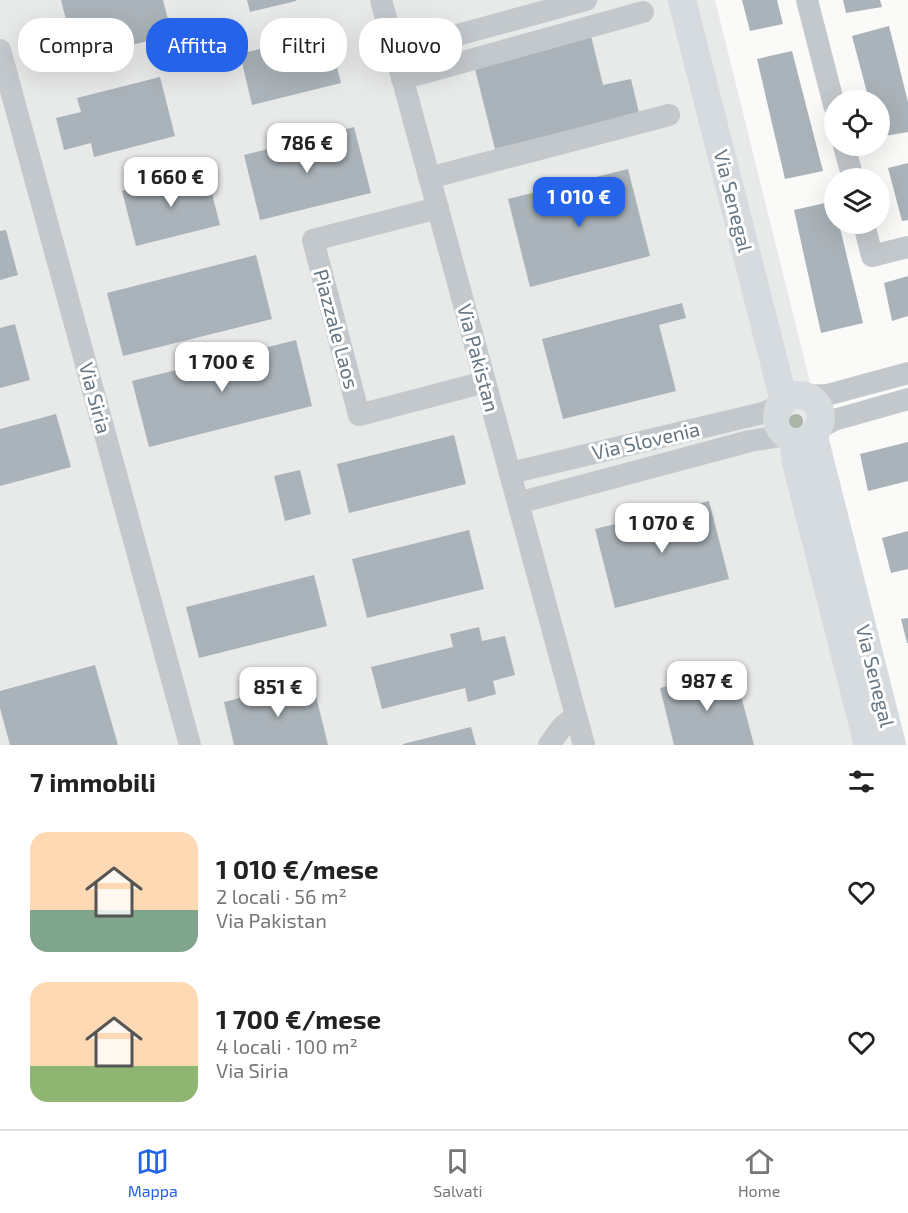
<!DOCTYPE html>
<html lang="it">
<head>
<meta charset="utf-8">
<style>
  :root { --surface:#fff; --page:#f2f2f2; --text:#222; --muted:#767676; --line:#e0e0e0; --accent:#2563eb }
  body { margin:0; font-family:"Exo 2",sans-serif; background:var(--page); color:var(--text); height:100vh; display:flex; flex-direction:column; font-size:22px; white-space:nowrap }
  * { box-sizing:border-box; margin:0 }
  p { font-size:20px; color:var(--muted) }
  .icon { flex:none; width:33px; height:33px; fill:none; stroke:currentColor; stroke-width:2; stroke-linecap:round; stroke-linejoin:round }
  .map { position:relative; height:745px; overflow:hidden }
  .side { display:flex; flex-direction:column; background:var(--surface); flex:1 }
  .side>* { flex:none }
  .top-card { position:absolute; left:18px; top:18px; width:600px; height:54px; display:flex; gap:12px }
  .controls { position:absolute; left:824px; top:90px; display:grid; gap:12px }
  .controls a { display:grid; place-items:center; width:66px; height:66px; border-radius:50%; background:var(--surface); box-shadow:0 6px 24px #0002; font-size:30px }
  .price { position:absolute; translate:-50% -51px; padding:0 14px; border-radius:12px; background:#fff; color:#222; font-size:20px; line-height:39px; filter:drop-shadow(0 2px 3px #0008) }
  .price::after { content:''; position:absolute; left:50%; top:36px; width:18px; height:14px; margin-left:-9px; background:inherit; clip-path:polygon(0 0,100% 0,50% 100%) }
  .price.on { background:var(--accent); color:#fff }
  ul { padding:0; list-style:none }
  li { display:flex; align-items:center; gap:18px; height:150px; padding:0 30px }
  li span { display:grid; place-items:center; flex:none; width:168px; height:120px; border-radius:18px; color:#555 }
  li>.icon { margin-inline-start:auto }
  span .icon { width:72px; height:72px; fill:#fffc; stroke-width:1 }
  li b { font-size:26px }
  h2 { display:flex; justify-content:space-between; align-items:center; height:72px; padding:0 30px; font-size:26px }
  .pill { padding:0 21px; border-radius:24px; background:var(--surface); box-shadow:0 6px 24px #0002; font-size:21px; line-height:54px }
  .pill.on { background:var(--accent); color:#fff }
  .dock { display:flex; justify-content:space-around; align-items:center; height:84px; border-top:2px solid var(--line); background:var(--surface); font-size:16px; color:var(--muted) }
  .dock a { display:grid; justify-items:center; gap:3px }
  .dock .on { color:var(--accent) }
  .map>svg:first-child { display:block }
</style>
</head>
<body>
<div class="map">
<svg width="908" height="745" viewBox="0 0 908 745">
  <rect width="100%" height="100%" fill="#fafaf8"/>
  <path fill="#e8e9e9" d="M0,0h715l185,745h-900z"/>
  <path fill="#aab3b9" d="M61,0h102l9,35 -96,24z
    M247,0h49v1l-46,11z
    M742,0h35l6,24 -33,7z
    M843,0h37l2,7 -36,6z
    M889,26l19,76v30l-29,5v-37h-10l-17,-64z
    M328,32l13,51 -89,22 -12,-51z
    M591,36l12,49 28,-6 8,34 -144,36 -21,-84z
    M792,51l31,120 -38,8 -28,-120z
    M160,77l15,59 -81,21 -3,-14 -27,7 -8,-32 25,-6 -4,-14z
    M354,127l17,66 -111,27 -16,-65z
    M908,163v57l-6,1 -14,-53z
    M628,169l22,87 -120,31 -22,-88z
    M206,170l14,55 -84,21 -14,-55z
    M834,201v23h5l24,99 -42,10 -27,-123z
    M6,230l12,45 -18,5v-49z
    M256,255l16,64 -149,37 -16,-63z
    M908,276v40l-16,5 -8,-38z
    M682,303l4,15 -27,7 17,66 -113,28 -21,-80z
    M15,324l15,56 -30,8v-60z
    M296,340l16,66 -163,41 -17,-66z
    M56,414l15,53 -71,19v-57z
    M454,435l12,49 -117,29 -12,-49z
    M908,442v39l-40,10 -8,-37z
    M300,470l11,44 -26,7 -11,-45z
    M709,501l20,78 -114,29 -20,-79z
    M469,530l15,59 -117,29 -15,-59z
    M908,531v38l-17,4 -9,-35z
    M314,575l13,51 -128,32 -13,-51z
    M908,618v25h-1l-6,-24z
    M479,627l3,14 23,-5 10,39 -22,6 3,13 -28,8 -3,-14 -83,21 -11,-42 82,-20 -3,-13z
    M95,665l23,80h-108l-10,-37v-17z
    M734,669l20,76h-80l-14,-57z
    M312,680l16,65h-94l-10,-43z
    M471,727l5,18h-73v-1z"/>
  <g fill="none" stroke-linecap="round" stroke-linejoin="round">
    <path stroke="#c3c8cc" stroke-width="22" d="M381,0l203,745
      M807,0l27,105
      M0,50l190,695
      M395,52l191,-52
      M402,79l241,-67
      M844,146l9,32
      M429,178l240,-63
      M438,208l-125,32 46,175 126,-33
      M864,224l8,32 36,-9
      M806,396l21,-1 81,-22
      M817,429l17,-9 74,-21
      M510,473l253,-60 18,-8
      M518,503l232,-62 37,-6
      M549,745l13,-18 14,-12"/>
    <path stroke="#d6dbdf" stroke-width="28" d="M682,0l102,401
      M777 417a22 22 0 1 1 44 0a22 22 0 1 1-44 0Z
      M813,433l79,312
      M793,438l3,25 72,282"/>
  </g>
  <circle fill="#aab4a7" cx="796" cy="421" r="7"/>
  <g text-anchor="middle" stroke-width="6" stroke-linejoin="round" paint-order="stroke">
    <g font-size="20" fill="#657683" stroke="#fff">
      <text transform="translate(733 201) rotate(76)" y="7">Via Senegal</text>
      <text transform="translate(336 329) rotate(75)" y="7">Piazzale Laos</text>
      <text transform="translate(478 358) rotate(75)" y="7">Via Pakistan</text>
      <text transform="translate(95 398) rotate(75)" y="7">Via Siria</text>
      <text transform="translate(646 441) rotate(-13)" y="7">Via Slovenia</text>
      <text transform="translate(875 676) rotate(76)" y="7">Via Senegal</text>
    </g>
  </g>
</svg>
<div class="controls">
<a><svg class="icon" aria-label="locate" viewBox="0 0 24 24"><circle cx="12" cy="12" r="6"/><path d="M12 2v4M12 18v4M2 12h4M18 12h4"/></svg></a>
<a><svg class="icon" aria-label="layers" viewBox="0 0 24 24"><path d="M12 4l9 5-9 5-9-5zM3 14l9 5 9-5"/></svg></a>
</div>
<b class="price" style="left:307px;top:174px">786 €</b>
<b class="price" style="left:171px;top:208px">1 660 €</b>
<b class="price on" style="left:579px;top:228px">1 010 €</b>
<b class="price" style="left:222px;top:393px">1 700 €</b>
<b class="price" style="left:662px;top:554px">1 070 €</b>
<b class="price" style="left:707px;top:712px">987 €</b>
<b class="price" style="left:278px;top:718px">851 €</b>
<div class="top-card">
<a class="pill">Compra</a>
<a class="pill on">Affitta</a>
<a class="pill">Filtri</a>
<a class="pill">Nuovo</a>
</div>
</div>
<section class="side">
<h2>7 immobili<svg class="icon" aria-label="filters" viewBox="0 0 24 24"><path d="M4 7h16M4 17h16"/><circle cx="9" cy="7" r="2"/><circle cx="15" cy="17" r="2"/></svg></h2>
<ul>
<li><span style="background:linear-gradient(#ffd9b3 65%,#7fa58c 0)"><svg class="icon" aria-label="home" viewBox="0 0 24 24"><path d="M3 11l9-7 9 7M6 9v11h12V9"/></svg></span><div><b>1 010 €/mese</b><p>2 locali · 56 m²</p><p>Via Pakistan</p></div><svg class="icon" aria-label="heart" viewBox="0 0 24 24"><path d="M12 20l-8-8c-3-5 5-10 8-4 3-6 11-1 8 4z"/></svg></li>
<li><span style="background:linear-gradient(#ffd9b3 70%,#8fb573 0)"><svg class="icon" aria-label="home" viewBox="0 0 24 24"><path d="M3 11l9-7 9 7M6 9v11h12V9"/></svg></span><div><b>1 700 €/mese</b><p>4 locali · 100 m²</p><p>Via Siria</p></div><svg class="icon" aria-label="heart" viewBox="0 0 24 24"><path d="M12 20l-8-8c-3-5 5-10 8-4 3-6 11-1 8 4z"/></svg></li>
</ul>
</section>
<nav class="dock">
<a class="on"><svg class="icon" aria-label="map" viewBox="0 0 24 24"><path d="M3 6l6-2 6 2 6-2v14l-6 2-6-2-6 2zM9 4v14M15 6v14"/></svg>Mappa</a>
<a><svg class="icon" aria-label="saved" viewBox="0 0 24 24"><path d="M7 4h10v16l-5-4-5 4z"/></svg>Salvati</a>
<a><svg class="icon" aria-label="home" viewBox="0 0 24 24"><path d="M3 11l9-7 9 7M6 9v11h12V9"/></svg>Home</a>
</nav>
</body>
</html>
